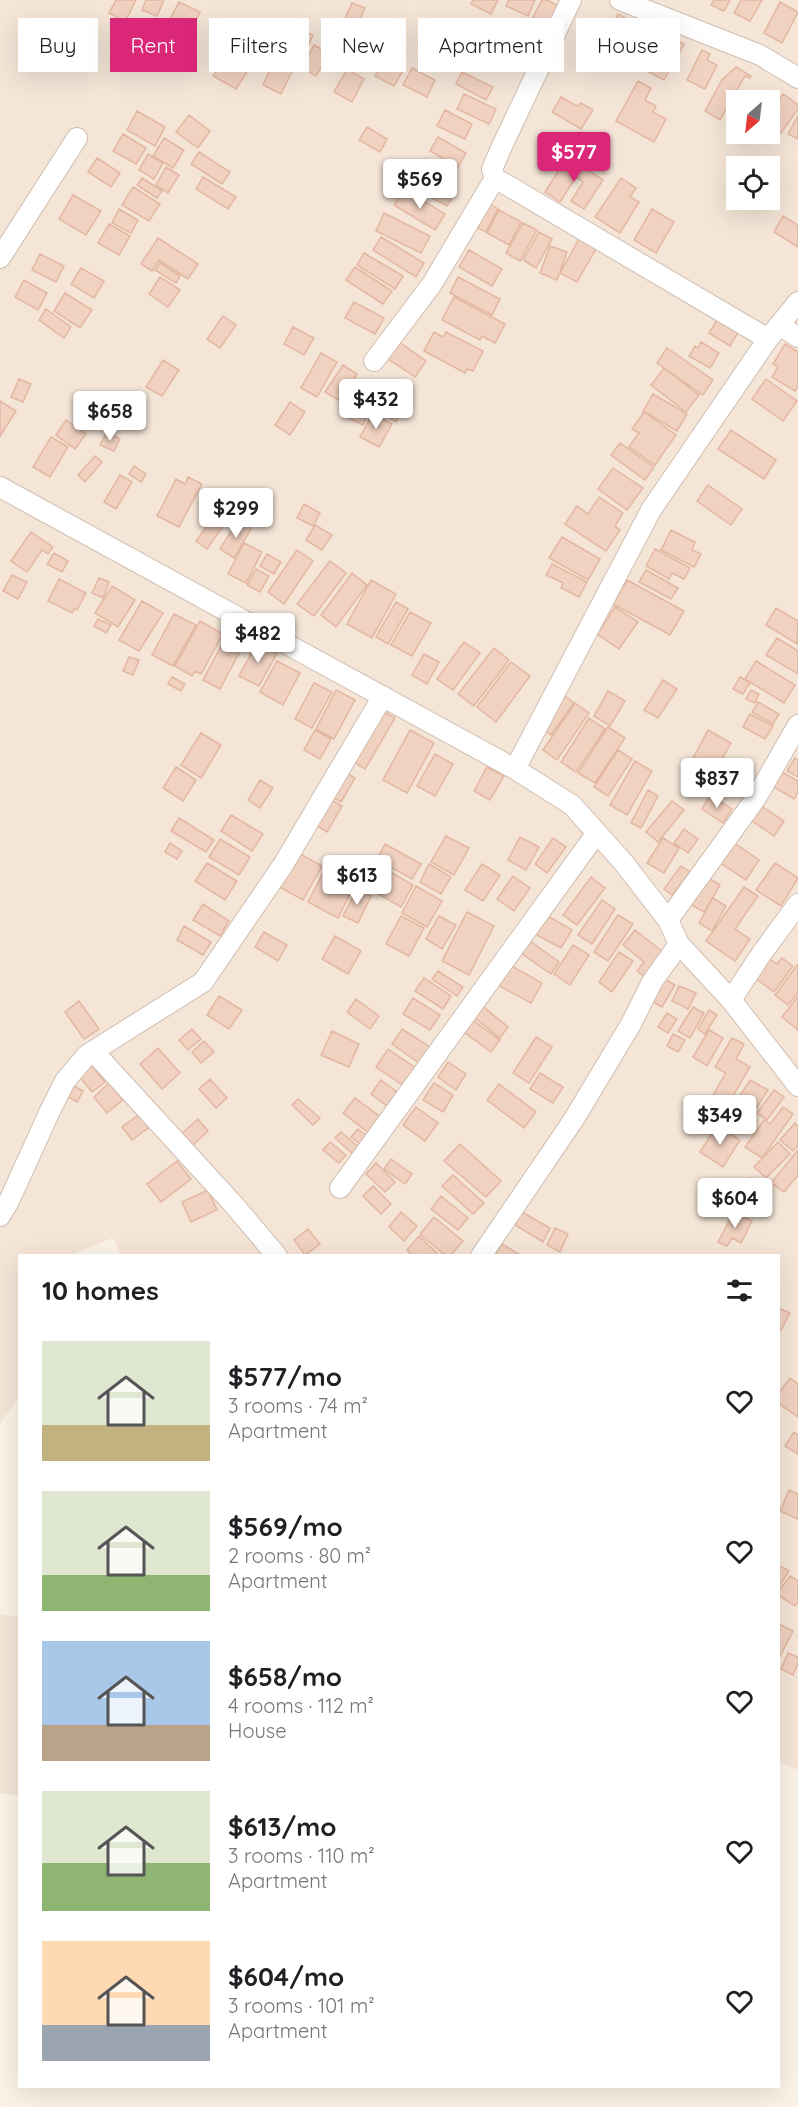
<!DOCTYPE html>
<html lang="en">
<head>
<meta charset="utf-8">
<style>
  :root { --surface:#fff; --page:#f2f2f2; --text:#202124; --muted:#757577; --accent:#db2777 }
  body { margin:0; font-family:Quicksand,sans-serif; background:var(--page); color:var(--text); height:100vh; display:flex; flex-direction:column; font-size:22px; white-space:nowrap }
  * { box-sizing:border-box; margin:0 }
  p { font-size:20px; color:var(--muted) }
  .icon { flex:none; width:33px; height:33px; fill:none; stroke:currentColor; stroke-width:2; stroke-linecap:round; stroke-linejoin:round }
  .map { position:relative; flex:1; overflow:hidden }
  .sheet { position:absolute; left:18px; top:1254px; width:762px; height:834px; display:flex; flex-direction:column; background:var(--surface); border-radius:0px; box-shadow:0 6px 24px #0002 }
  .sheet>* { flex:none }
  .top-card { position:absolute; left:18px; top:18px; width:762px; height:54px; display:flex; gap:12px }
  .needle { width:39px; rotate:208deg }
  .controls { position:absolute; left:726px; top:90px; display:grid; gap:12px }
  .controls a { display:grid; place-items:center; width:54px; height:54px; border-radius:0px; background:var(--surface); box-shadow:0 6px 24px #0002; font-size:30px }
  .price { position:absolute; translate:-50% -51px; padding:0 14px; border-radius:6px; background:#fff; color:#222; font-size:20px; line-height:39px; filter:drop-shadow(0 2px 3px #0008) }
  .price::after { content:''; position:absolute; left:50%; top:36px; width:18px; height:14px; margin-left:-9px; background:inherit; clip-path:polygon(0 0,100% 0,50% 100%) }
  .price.active { background:var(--accent); color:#fff }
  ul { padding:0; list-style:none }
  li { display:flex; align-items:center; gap:18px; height:150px; padding:0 24px }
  li span { display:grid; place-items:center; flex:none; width:168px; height:120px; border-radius:0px; color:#555 }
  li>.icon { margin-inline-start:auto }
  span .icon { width:72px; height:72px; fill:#fffc; stroke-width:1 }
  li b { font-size:26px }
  h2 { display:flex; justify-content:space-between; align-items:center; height:72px; padding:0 24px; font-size:26px }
  .tag { padding:0 21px; border-radius:0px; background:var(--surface); box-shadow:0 6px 24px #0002; font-size:21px; line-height:54px }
  .tag.active { background:var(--accent); color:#fff }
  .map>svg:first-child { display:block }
</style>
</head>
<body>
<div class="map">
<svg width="798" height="2107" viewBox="0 0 798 2107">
  <rect width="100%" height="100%" fill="#fcf3e8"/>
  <path fill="#f4e5d7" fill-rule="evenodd" d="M0,0h798v1770l-20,-9v-505h-657l-8,-18 -43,17 -50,1 -1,141 -19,27zM736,100h34v34h-34zM736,166h34v34h-34z
    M0,1614l19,3v179l-19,-3z"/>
  <path fill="#f1d1c0" stroke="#e3b7a1" stroke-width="1.5" d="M116,0h20l-11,22 -16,-9z
    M146,0h18l-7,16 -15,-6z
    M473,0h25l-7,14 -20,-10z
    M509,0h26l-7,16 -22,-10z
    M542,0h5l13,7 -10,19 -17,-9z
    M714,0h16l-6,11 -13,-6z
    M741,0h21l-12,21 -16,-8z
    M179,2l21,10 -13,27 -22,-10z
    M780,2l18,10 -16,31 -18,-10z
    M352,3l13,5 -8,17 -12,-6z
    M618,14l20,11 -16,30 -20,-10z
    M282,20l31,15 -5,11 -32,-15z
    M525,30l19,10 -12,26 -20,-10z
    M348,31l13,8 -15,25 -13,-8z
    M663,33l21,11 -20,36 -21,-11z
    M285,39l18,9 -22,46 -18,-9 6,-13 -10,-5 13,-27 10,5z
    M476,42l18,9 -5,10 -18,-9z
    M314,45l15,8 -13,23 -14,-8z
    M702,50l8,4 -3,6 10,5 -12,24 -18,-9z
    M227,53l23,14 -14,22 -23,-13z
    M383,62l19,10 -8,14 -19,-10z
    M736,67l15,9 -1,2 -5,-2 -25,44 -15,-9 17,-31z
    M412,68l23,12 -8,17 -24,-12z
    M347,69l17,10 -12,23 -18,-10z
    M462,72l31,15 -7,13 -30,-16z
    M638,81l13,7 -6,12 11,6 -3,6 13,7 -12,23 -38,-21z
    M464,94l32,15 -7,15 -32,-15z
    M783,94l15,11v4l-17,24 -11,-8v-13z
    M561,97l16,9 4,-3 12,7 -12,19 -29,-17z
    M445,110l27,14 -7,15 -28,-13z
    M137,111l28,16 -10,19 -28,-16z
    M189,115l21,16 -12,17 -22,-16z
    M798,116v23l-10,-5z
    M367,127l20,12 -7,13 -21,-12z
    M123,134l23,14 -10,16 -23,-13z
    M438,137l28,16 -8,14 -28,-16z
    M164,138l20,12 -11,18 -20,-12z
    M199,152l31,20 -8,12 -31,-20z
    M148,154l15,9 -9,16 -15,-9z
    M567,157l36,23 -19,29 -13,-8 12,-19 -7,-5 -16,25 -15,-10z
    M97,158l23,15 -9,14 -23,-15z
    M405,166l50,26 -8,14 -49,-26z
    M166,167l13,8 -11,18 -12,-8z
    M203,177l33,20 -8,12 -32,-20z
    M142,178l20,13 -5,7 -20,-13z
    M621,178l15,10 -6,9 9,5 -19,31 -25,-16z
    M133,187l27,17 -11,17 -27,-16z
    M404,189l41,25 -10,16 -41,-25z
    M73,195l28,16 -15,24 -27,-16z
    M489,203l9,6 -12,23 -10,-5z
    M119,209l19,11 -7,13 -19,-10z
    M652,209l22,13 -18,31 -22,-13z
    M499,210l22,12 -12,23 -22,-12z
    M384,213l46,23 -9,17 -45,-22z
    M783,216l15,9v22l-24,-15z
    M523,223l14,7 -17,31 -14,-8z
    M109,224l21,12 -11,19 -21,-12z
    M539,232l13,7 -16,29 -13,-8z
    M381,237l43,26 -8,14 -43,-27z
    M158,238l40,26 -10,15 -29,-19 -7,11 -11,-7z
    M579,239l17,10 -19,33 -17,-9z
    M550,246l17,6 -10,28 -17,-7z
    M469,250l33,19 -10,17 -33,-19z
    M364,253l39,23 -8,13 -38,-24z
    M40,254l24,12 -8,16 -24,-12z
    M160,263l20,13 -4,7 -21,-13z
    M355,267l37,24 -9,13 -37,-24z
    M81,268l23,13 -10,17 -23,-14z
    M160,277l20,13 -12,17 -19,-13z
    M458,277l42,22 -8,16 -42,-22z
    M24,280l23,13 -9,17 -23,-13z
    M65,293l27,17 -12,18 -26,-17z
    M454,297l51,27 -10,19 -13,-7 -2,4 -38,-20z
    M354,302l30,16 -9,16 -30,-16z
    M46,309l25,18 -7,11 -25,-18z
    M223,316l13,9 -16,23 -13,-9z
    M717,320l21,13 -8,13 -21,-13z
    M293,327l21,11 -10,17 -20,-11z
    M434,332l9,5 3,-5 37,19 -10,20 -6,-2 -2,4 -41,-22z
    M399,342l27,19 -11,16 -27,-18z
    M701,342l18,11 -9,15 -21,-12 6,-10 3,2z
    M785,344l13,8v34l-3,5 -23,-14 6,-10 -5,-3z
    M667,348l46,32 -10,15 -46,-32z
    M321,353l16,9 -20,35 -16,-9z
    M163,360l16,10 -17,26 -16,-9z
    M343,365l14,9 -17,27 -15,-9z
    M664,368l35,27 -13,17 -35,-27z
    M19,379l12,5 -8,18 -12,-5z
    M766,379l31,22 -14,20 -31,-22z
    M386,389l21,11 -11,22 -21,-11z
    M653,394l34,20 -10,17 -34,-20z
    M357,400l14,7 -8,18 -15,-7z
    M0,401l16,10 -16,25z
    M290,402l15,10 -15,23 -15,-10z
    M644,412l32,23 -21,30 -26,-18 10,-14 -7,-4z
    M373,413l19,11 -13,23 -19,-10z
    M66,420l20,14 -11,15 -19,-14z
    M731,430l45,30 -12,19 -46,-30z
    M107,432l13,7 -6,12 -14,-6z
    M51,437l17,10 -18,30 -17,-10z
    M620,443l34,24 -9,13 -34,-25z
    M95,456l7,6 -17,20 -7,-7z
    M134,466l12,8 -5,8 -12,-8z
    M613,468l30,20 -16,22 -29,-21z
    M120,475l12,7 -16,27 -12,-7z
    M188,477l14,7 -23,43 -22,-11 19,-37 9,5z
    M708,485l34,24 -11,16 -34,-24z
    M599,497l24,16 -8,13 5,4 -14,21 -41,-27 12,-18 11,8z
    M304,504l16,9 -7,13 -16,-8z
    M212,519l11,7 -16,23 -11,-8z
    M238,520l13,9 -17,29 -14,-9z
    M315,525l17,10 -10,15 -16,-10z
    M671,530l24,12 -3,8 9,4 -7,13 -33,-17z
    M31,532l22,15 -5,7 -6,-4 -15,22 -16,-11z
    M562,537l38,22 -12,21 -39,-22z
    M244,543l18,9 -16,31 -18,-9z
    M655,549l35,19 -6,11 -12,-6 -3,6 -23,-13z
    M297,550l16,11 -29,43 -16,-12z
    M54,553l14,8 -6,11 -15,-8z
    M267,554l14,8 -7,12 -14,-8z
    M330,561l16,12 -32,43 -17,-12z
    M552,564l35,18 -8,15 -18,-9 2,-5 -17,-8z
    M256,569l13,7 -9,16 -13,-7z
    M646,570l32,18 -7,11 -32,-17z
    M352,573l15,12 -31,42 -15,-12z
    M12,575l15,7 -9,17 -15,-8z
    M99,578l10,4 -6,16 -11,-5z
    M59,579l27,14 -9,17 -3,-1 -2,4 -24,-12z
    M371,580l25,14 -24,44 -25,-14z
    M627,580l57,31 -14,24 -57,-31z
    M112,586l23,14 -17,27 -23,-14z
    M142,601l21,12 -24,38 -20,-11z
    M396,602l12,7 -20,35 -12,-7z
    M615,607l23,15 -19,27 -22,-15z
    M776,608l22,13 -1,23 -31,-19z
    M410,612l21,11 -19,33 -21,-11z
    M174,614l22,11 -23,41 -21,-11z
    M98,619l13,6 -5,8 -12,-7z
    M200,621l23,13 -22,40 -6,-3 -3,5 -17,-10z
    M227,635l17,9 -24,45 -17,-9z
    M777,638l21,13v23l-32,-19z
    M464,642l16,11 -27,37 -16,-11z
    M257,643l20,10 -18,33 -20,-10z
    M494,648l15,12 -35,46 -16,-12z
    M424,654l15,8 -12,22 -15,-9z
    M129,657l10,3 -6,15 -10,-4z
    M277,661l23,12 -17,32 -23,-13z
    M756,661l39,24 -11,18 -39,-24z
    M511,662l19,14 -34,46 -19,-15z
    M172,677l13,7 -4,7 -13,-7z
    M740,677l10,6 -7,11 -10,-5z
    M663,680l14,9 -19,29 -14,-8z
    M314,683l18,9 -20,36 -17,-9z
    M336,690l19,10 -21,39 -18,-10z
    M751,690l8,4 -4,9 -9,-4z
    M608,691l17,10 -15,25 -16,-10z
    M561,693l13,10 -23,32 -12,-9z
    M758,702l21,12 -6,10 -21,-12z
    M575,703l14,10 -32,47 -14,-10z
    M378,708l17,10 -30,51 -18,-11z
    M750,714l23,12 -8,13 -22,-12z
    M589,718l16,11 -29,43 -15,-10z
    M608,727l17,11 -30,45 -17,-10z
    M315,730l16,9 -11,20 -16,-9z
    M410,730l24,13 -27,50 -24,-13z
    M708,730l23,13 -18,32 -22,-13z
    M201,733l20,12 -20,33 -20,-13z
    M618,750l14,9 -24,37 -14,-9z
    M435,754l18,10 -18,32 -18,-10z
    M795,758l3,2v17l-11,-6z
    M635,761l17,10 -25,44 -17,-10z
    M176,767l20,13 -13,21 -20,-13z
    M487,767l17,9 -14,24 -16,-9z
    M341,770l14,8 -14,24 -14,-8z
    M782,772l16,9v11l-4,7 -20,-12z
    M260,780l13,8 -13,20 -12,-8z
    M648,790l10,6 -17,32 -10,-5z
    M710,795l22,14 -9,14 -21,-14z
    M326,797l16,9 -15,26 -16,-10z
    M672,801l12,9 -26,32 -12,-10z
    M758,804l26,17 -10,15 -26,-18z
    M231,815l32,19 -11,17 -31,-20z
    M179,818l35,22 -8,12 -35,-21z
    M684,829l14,10 -10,14 -14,-10z
    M446,836l23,12 -15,27 -23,-13z
    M520,837l19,10 -13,23 -18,-10z
    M553,838l13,9 -19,26 -12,-9z
    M663,838l16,10 -15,25 -17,-10z
    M220,839l30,18 -11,18 -30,-18z
    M730,840l29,20 -13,20 -30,-20z
    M170,843l12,8 -5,8 -12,-7z
    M385,844l36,20 -9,15 -35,-20z
    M293,850l29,16 -19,34 -29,-16z
    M370,860l43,25 -12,22 -44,-25z
    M207,863l30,18 -12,19 -30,-19z
    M775,863l23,15 -17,28 -25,-16z
    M429,864l22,13 -10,17 -21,-12z
    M482,864l18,11 -17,26 -18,-11z
    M681,866l9,6 -18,23 -8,-6z
    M324,871l30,15 -16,32 -30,-16z
    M513,876l17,12 -16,23 -17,-12z
    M705,876l15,9 -16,27 -16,-9z
    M591,877l14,11 -28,37 -14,-10z
    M416,886l26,15 -15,26 -25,-14z
    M744,887l14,9 -23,33 15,10 -15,22 -29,-20z
    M357,889l14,7 -13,27 -15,-7z
    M713,898l13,8 -14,25 -13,-8z
    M602,900l13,9 -23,35 -14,-9z
    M203,904l26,17 -9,15 -27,-16z
    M467,912l27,14 -25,49 -27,-14z
    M546,915l26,15 -11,18 -26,-14z
    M618,915l15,9 -25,37 -14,-9z
    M401,916l23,12 -15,28 -23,-12z
    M439,916l17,9 -14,24 -16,-10z
    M184,926l27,16 -8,13 -26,-15z
    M635,930l28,22 -19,24 -7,-5 7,-9 -21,-17z
    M264,932l23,13 -9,16 -23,-14z
    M335,936l26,15 -13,23 -26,-15z
    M527,939l32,23 -8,12 -33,-23z
    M573,945l16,10 -19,30 -16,-11z
    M619,952l14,9 -21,31 -13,-10z
    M765,956l12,8 5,-6 11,8 -19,26 -23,-17z
    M508,964l34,19 -11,20 -35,-19z
    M798,964v28l-10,13 -13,-10z
    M438,971l25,16 -6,9 -25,-17z
    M661,977l14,8 -13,22 -14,-8z
    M424,978l27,18 -8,13 -28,-18z
    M679,986l17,7 -8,16 -16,-8z
    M219,996l23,14 -13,19 -22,-14z
    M798,996v34l-16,-13z
    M413,998l27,17 -10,15 -27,-16z
    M356,999l23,17 -9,13 -23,-17z
    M79,1001l20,28 -15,10 -19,-27z
    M479,1003l29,24 -8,11 -30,-24z
    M693,1007l11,6 -14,25 -12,-7z
    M709,1010l8,5 -12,19 -7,-5z
    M667,1013l10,6 -9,14 -10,-6z
    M470,1018l30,22 -9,12 -30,-22z
    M192,1029l9,10 -13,11 -9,-10z
    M402,1029l28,18 -11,16 -27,-19z
    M709,1030l14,8 -16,28 -14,-9z
    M332,1031l27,13 -10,23 -28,-12z
    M673,1034l12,6 -7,12 -11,-6z
    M536,1037l16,10 -23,36 -16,-10z
    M732,1038l12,6 -8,15 14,8 -23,39 -15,-9 14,-24 -11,-6z
    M204,1041l10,11 -13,11 -9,-11z
    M158,1048l22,25 -18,16 -22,-25z
    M388,1049l28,19 -12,18 -28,-19z
    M448,1062l18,12 -10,16 -18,-13z
    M92,1066l13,16 -13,10 -13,-16z
    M540,1073l23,14 -10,16 -23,-14z
    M210,1079l17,19 -11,10 -17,-19z
    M381,1080l20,15 -10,14 -20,-15z
    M750,1080l18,10 -27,42 -17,-11z
    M109,1083l14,17 -16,13 -13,-16z
    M434,1083l19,12 -10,17 -20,-12z
    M71,1084l12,7 -6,11 -12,-7z
    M499,1084l37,28 -12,16 -37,-28z
    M774,1090l10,7 -17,23 -10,-7z
    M355,1098l27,20 -12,16 -27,-21z
    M298,1099l22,19 -7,7 -21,-20z
    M416,1107l22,16 -13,18 -22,-16z
    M783,1107l10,7 -31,44 -17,-11 19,-27 6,4z
    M141,1113l10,13 -19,14 -10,-13z
    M198,1119l10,12 -17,16 -11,-12z
    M795,1123l3,3v19l-5,6 -13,-11z
    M717,1125l23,15 -17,27 -23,-15z
    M358,1129l14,11 -7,8 -14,-11z
    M341,1132l20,17 -6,7 -20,-18z
    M330,1142l16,13 -7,8 -16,-13z
    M778,1142l12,12 -24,24 -12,-11z
    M460,1144l41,37 -15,16 -42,-36z
    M798,1150v25l-14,17 -13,-9z
    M391,1159l21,15 -7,10 -21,-15z
    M177,1161l14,18 -30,23 -14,-18z
    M376,1163l19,19 -10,10 -19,-18z
    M453,1175l31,28 -11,11 -31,-28z
    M751,1178l16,8 -14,26 -16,-9z
    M373,1186l18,18 -10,10 -18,-18z
    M208,1190l9,20 -26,12 -9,-20z
    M441,1196l27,22 -10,12 -27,-21z
    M401,1212l16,14 -13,15 -15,-14z
    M522,1212l28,16 -7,14 -28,-17z
    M734,1212l18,9 -11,22 -9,-5 -5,8 -9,-4z
    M434,1217l29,24 -13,15h-4l-26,-22z
    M555,1228l13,6 -8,18 -13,-7z
    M308,1229l12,15 -15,11 -11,-15z
    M419,1236l21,20h-27l-6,-6z
    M502,1244l20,12h-27z
    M778,1308l12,5 -9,17 -3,-1z
    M790,1378l8,6v33l-20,-14v-9z
    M794,1432l4,3v19l-13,-8z
    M789,1490l9,4v25l-18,-8z
    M778,1565l11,6 -11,17z
    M790,1576l8,5v21l-3,4 -17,-11v-3z
    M779,1624l14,7 -15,29v-34z
    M788,1653l10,4v7l-5,11 -12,-6z"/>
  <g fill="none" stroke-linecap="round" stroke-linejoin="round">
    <defs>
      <path id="street" d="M571,0l-68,144 -11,25 3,9 273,161
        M620,0l140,55 38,23
        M0,258l77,-120
        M779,325l19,12
        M374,361l58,-77 63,-106
        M0,487l515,282 57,36 51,57 45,58 11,24 52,56 67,86
        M515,769l136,-259 117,-171 30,-37
        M668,920l88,-122 42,-73
        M731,1000l31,-47 36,-49
        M93,1051l141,154 43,51
        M340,1188l256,-354
        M0,1216l9,-15 40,-88 16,-32 22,-26 116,-73 80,-117 100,-169
        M481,1256l93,-137 57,-95 21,-42 27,-38"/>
    </defs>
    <use href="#street" stroke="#d0bdb0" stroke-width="22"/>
    <use href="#street" stroke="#fff" stroke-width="20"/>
  </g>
</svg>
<div class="controls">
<a><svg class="needle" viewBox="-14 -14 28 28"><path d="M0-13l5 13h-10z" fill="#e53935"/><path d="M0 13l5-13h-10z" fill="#757577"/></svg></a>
<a><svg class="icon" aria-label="locate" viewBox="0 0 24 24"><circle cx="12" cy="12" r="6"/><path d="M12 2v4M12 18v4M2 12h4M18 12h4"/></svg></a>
</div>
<b class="price active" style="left:574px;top:183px">$577</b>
<b class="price" style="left:420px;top:210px">$569</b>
<b class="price" style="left:376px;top:430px">$432</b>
<b class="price" style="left:110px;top:442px">$658</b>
<b class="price" style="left:236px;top:539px">$299</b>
<b class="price" style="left:258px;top:664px">$482</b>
<b class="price" style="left:717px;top:809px">$837</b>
<b class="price" style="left:357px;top:906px">$613</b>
<b class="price" style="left:720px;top:1146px">$349</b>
<b class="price" style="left:735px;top:1229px">$604</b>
<div class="top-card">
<a class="tag">Buy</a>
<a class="tag active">Rent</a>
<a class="tag">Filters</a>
<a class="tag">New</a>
<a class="tag">Apartment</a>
<a class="tag">House</a>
</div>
<section class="sheet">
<h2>10 homes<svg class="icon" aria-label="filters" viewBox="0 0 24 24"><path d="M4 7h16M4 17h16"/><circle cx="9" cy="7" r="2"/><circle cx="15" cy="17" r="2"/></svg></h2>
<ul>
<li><span style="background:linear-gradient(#dfe7d0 70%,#c2b280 0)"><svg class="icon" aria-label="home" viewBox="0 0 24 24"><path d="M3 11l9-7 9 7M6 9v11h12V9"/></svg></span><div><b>$577/mo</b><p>3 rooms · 74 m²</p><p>Apartment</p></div><svg class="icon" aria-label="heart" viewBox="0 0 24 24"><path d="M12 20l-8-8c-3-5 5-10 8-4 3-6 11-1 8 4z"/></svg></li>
<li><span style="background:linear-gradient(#dfe7d0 70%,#8fb573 0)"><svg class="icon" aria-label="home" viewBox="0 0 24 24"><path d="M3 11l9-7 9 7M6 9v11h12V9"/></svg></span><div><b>$569/mo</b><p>2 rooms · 80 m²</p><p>Apartment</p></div><svg class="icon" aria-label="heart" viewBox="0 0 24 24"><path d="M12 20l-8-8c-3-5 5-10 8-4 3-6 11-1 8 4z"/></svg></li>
<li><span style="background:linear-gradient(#a9c7e8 70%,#b9a48a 0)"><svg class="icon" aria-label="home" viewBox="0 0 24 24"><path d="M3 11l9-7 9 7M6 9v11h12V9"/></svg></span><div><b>$658/mo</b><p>4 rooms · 112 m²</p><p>House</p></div><svg class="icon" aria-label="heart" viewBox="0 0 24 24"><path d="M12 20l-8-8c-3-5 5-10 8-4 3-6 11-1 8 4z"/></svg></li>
<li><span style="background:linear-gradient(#dfe7d0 60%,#8fb573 0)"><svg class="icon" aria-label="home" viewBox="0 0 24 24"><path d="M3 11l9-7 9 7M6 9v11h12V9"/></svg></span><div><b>$613/mo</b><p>3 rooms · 110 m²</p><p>Apartment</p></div><svg class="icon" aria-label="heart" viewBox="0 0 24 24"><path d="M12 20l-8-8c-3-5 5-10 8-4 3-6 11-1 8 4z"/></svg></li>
<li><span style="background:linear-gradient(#ffd9b3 70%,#9aa5b1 0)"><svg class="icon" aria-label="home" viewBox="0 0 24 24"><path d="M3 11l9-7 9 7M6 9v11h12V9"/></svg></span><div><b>$604/mo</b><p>3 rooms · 101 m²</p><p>Apartment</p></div><svg class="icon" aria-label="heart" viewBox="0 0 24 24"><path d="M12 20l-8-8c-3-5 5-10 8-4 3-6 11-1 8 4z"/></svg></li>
</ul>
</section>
</div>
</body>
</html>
